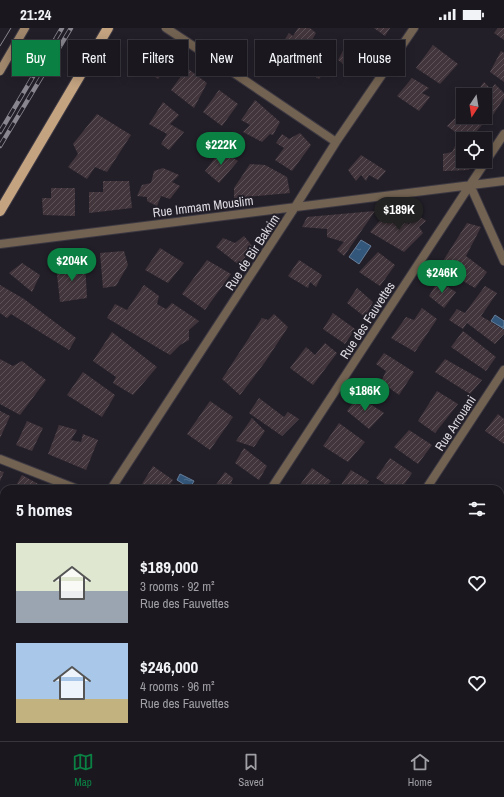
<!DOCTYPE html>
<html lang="en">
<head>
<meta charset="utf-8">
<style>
  :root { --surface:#1a171f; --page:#27242c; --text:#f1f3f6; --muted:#9f9fa4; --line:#38363d; --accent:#0b8043 }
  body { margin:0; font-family:"Archivo Narrow",sans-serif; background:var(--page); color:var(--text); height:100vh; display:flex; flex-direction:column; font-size:15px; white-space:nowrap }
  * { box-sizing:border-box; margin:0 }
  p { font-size:13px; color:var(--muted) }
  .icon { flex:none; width:22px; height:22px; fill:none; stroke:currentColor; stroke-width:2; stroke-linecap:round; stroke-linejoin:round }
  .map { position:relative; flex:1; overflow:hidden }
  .panel { position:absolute; left:0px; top:457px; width:504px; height:256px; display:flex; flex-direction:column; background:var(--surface); border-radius:12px 12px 0 0; box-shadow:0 2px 10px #0003,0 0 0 1px var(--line) }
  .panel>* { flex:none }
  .banner { position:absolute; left:12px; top:12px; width:480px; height:36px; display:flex; gap:8px }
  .needle { width:26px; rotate:192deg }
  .fabs { position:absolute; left:456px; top:60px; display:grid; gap:8px }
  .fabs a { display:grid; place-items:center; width:36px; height:36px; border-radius:0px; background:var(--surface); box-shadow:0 2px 10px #0003,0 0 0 1px var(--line); font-size:20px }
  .price { position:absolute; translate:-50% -34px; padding:0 9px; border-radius:14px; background:var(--accent); color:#fff; font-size:13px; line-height:26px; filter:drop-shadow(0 1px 2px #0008) }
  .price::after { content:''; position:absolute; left:50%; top:24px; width:12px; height:9px; margin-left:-6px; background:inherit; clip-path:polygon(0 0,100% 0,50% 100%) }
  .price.on { background:#222; color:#fff }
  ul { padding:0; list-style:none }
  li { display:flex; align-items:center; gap:12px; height:100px; padding:0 16px }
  li span { display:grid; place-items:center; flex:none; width:112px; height:80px; border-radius:0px; color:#555 }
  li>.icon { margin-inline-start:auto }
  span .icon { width:48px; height:48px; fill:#fffc; stroke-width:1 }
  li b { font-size:17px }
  h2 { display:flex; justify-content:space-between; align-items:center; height:48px; padding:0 16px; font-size:17px }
  .chip { padding:0 14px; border-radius:0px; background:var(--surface); box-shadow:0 2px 10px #0003,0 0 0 1px var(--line); font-size:14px; line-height:36px }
  .chip.on { background:var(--accent); color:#fff }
  .status { display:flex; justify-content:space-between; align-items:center; height:28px; padding:0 20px; background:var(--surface); direction:ltr }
  .status svg { height:11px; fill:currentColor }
  .menu { display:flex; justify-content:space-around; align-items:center; height:56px; border-top:1px solid var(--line); background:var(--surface); font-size:11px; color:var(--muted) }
  .menu a { display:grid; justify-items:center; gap:2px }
  .menu .on { color:var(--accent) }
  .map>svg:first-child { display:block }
</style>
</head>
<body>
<div class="status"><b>21:24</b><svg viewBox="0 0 49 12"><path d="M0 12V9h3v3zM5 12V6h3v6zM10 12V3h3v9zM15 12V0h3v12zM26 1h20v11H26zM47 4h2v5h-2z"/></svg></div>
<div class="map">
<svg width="504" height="713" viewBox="0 0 504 713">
  <defs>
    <pattern id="water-ripples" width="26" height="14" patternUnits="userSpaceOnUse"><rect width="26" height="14" fill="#33577b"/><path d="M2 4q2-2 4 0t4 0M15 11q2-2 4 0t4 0" fill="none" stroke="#506f8d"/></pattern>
    <pattern id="building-hatch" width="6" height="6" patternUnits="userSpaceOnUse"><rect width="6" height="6" fill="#42353c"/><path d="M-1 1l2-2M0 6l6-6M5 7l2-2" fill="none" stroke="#5d5258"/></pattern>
  </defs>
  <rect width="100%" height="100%" fill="#231f29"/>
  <path fill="url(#water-ripples)" stroke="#667e9a" d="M361,212l10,6 -12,18 -10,-7z
    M495,287l9,6v8l-13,-8z
    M180,446l14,7 -4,7 -13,-8z"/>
  <path fill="url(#building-hatch)" d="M298,0h12l6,5 -8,14 25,15 -14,17 -14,-9 -13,-12 -15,-7 12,-18 4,3z
    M374,0h16l-5,8z
    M498,0h6v12l-10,-7z
    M348,14l18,13 -12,17 -16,-12z
    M144,15l26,20 -12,16 -26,-19z
    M433,17l25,19 -18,20 -24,-16z
    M501,23l3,2v29l-14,-10z
    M187,40l20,15 -13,25 -23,-18z
    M412,50l17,10 -7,5 8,4 -11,14 -22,-15z
    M484,54l7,7 4,-5 9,9v5l-11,17 -8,-5v-15h-11z
    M463,60l10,7h-10v5l-6,-4z
    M219,62l19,14 -16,22 -19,-14z
    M255,72l25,22 -7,13 -3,-1 -8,8 -19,-10 7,-7 -9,-5z
    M163,74l16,13 -9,9 14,8 -15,18 -8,-6 6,-10 -18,-10z
    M463,82v7h9l10,8 -12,14h-5l-18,-13z
    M97,86l34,21 -24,37 -12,-5 -8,12 -19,-12 10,-13 -5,-10z
    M300,105l11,12 -19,26 -17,-11 9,-12 -8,-5 6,-9 7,5z
    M456,116l7,3v14h10l-4,9 -26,1v-17l9,-2z
    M221,122l17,11 -19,22 -14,-12z
    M361,127l25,16 -8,9 -9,-5 -3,6 -5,-6 -5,6 -8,-11z
    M250,136l15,1 22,12 3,16 -56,5v-10z
    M163,140l16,7 -7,7 8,4 -10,13 -9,-3 -4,10 -10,-5v-4l-10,-1 5,-11 9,-2 3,-12z
    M103,153h26l3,27 -43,5v-21h14z
    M51,160h24v28l-32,-1 -1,-17h9z
    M375,183l-31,45 -7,-6 7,-8 -17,-5v-8l-25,-2 5,-10z
    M415,185l11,8 -7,6 4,6 -19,19 -34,-20 14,-16 9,6 4,-6 12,8z
    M467,195l14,4 -15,29 21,16 -12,16 -22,-13 -4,7 -13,-10z
    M244,208l9,11 -14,18 -23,-18 7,-9 12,5z
    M160,220l24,15 -16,20 -23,-13z
    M124,223l4,14 -12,21 -13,2 -3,-35z
    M378,224l17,13 -15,21 -21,-14z
    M207,232l24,14 -26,36 -23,-16z
    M299,232l23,15 -6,12 -6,-5 -2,6 -20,-12z
    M22,235l18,12 -8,17 -23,-19z
    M85,235l2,35 -27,4 -4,-37z
    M438,253l18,11 -12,16 -15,-12z
    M0,257l24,14 52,39 -7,12 -58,-36 -4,4 -7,-5z
    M144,257l15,11 -2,8 9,5 6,-6 27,18 -10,9v10l-9,5 -10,10 -63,-37 8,-14 12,6z
    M485,258l12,7 -16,23 23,14v4l-9,10 -28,-21 -4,6 -14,-9 8,-11 8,4z
    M357,260l16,14 -8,15 -18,-14z
    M422,280l15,11 -22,33 -24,-14 15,-21 8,3z
    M333,285l22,16 -10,15 -22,-15z
    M274,286l14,13 -23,35 -25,33 -18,-16 40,-61 6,2z
    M463,303l33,26 -10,14 -35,-24z
    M112,304l45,35 -24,28 -20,-12 3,-6 -23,-16z
    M325,315l12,10 -24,32 -23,-17 16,-21 9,8z
    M384,325l30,19 -15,23 -18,-13 5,-11 -10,-7z
    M0,331l13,7 9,-5 24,19 -26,35 -20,-11z
    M445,331l37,21 -12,14 -35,-22z
    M83,344l32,23 -13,22 -35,-22z
    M437,363l21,13 -23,29 -17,-12z
    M358,368l26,17 -15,16 -22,-18z
    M259,370l25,19 4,-5 11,7 -17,17 -33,-23z
    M210,373l23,16 -23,33 -23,-16z
    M0,383l10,5 -10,22z
    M498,386l6,5v25l-19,-13z
    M252,390l13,13 -11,16 -18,-6z
    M27,393l16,7 -11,23 -16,-6z
    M339,395l26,19 -17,20 -25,-16z
    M59,397l18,5 -6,10 10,2 2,-8 15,6 -12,30 -38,-16z
    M409,402l23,15 -14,19 -24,-17z
    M244,420l23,18 -8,14 -24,-17z
    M390,430l22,15 -11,16h-8l-17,-11z
    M153,438l20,14 -6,9h-28z
    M312,440l19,13 -7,8h-27z
    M351,442l18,11 -5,6 4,2h-30z
    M0,443l4,1 -4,9z
    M225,444l8,6 -2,5 12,6h-30z
    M22,447l18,10 -1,4h-25z
    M504,476v19l-2,3 -2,-1v-20l3,1z
    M0,542h4l-1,10h1v19l-4,-2z
    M0,611l4,2v23l-1,5 -3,-1z
    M500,619h4v21l-4,-1z
    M500,663h4v13h-4z
    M502,695l2,1v17h-5z
    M64,709h8l10,4h-19z
    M100,709h31l-1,4h-17z
    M186,709h17l-1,4h-7z
    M217,709l8,1 1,-1h9l-2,4h-17z
    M255,709h6l8,4h-16z
    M376,709h37l-8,4h-29l-2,-2z
    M466,709h17l-1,4h-17z"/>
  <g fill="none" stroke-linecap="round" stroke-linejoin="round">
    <defs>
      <path id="minor" d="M166,0l59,39 111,75
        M504,106l-34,51 34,76
        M0,216l504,-63
        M0,431l77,30
        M111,461l184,-282 41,-65 78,-114
        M271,461l199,-304
        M426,461l78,-119
        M500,569l4,-6
        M0,592l4,1
        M0,686l4,1
        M298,709l11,4
        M2,713l2,-9
        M146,713l2,-4
        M437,713l1,-4"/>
      <path id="secondary" d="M0,43l25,-43"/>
      <path id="primary" d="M0,183l108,-183"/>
    </defs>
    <use href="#minor" stroke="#3d3943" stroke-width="10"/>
    <use href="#secondary" stroke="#3d3943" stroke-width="10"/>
    <use href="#primary" stroke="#3d3943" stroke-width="12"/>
    <use href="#minor" stroke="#726251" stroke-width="8"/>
    <use href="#secondary" stroke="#a0876c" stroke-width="8"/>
    <use href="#primary" stroke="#c3a380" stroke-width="10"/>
    <path stroke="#8a868f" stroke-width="1" d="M0,18l11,-18"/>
    <defs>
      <path id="rail" d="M0,104l62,-104
        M0,118l71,-118"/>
    </defs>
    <use href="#rail" stroke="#8a868f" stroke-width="4.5"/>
    <use href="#rail" stroke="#231f29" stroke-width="3" stroke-dasharray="9" stroke-linecap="butt"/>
  </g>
  <g text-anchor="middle" stroke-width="4" stroke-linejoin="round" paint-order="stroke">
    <g font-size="13" fill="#dddae1" stroke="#231f29">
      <text transform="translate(203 178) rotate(-7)" y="5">Rue Immam Mouslim</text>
      <text transform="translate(252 224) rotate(-57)" y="5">Rue de Bir Bakrim</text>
      <text transform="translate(367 292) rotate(-57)" y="5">Rue des Fauvettes</text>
      <text transform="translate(455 395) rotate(-57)" y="5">Rue Arrouani</text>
    </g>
  </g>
</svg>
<div class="fabs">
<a><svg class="needle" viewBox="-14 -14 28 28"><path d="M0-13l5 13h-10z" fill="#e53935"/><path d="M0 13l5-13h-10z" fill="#9f9fa4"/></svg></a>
<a><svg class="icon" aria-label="locate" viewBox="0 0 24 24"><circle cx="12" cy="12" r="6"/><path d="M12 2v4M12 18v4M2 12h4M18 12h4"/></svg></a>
</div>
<b class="price" style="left:221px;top:138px">$222K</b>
<b class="price on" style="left:399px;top:203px">$189K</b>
<b class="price" style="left:72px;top:254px">$204K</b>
<b class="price" style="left:442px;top:266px">$246K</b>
<b class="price" style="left:365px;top:384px">$186K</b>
<div class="banner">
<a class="chip on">Buy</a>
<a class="chip">Rent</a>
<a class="chip">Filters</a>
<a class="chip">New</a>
<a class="chip">Apartment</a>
<a class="chip">House</a>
</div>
<section class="panel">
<h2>5 homes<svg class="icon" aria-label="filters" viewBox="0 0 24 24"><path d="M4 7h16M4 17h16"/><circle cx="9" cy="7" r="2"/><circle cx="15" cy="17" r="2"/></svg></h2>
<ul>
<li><span style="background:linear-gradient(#dfe7d0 60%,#9aa5b1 0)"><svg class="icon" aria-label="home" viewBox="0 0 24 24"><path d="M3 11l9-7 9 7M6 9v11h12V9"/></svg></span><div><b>$189,000</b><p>3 rooms · 92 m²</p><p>Rue des Fauvettes</p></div><svg class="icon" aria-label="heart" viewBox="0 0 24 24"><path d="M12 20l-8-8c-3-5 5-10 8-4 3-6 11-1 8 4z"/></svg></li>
<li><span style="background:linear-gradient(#a9c7e8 70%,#c2b280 0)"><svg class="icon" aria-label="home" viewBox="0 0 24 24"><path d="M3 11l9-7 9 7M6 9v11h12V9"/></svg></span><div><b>$246,000</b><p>4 rooms · 96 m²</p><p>Rue des Fauvettes</p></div><svg class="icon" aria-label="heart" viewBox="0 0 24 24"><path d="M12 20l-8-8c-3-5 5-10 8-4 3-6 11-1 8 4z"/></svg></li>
</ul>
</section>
</div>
<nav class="menu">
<a class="on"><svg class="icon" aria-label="map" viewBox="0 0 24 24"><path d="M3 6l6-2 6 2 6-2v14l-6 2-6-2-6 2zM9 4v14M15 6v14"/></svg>Map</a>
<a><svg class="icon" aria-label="saved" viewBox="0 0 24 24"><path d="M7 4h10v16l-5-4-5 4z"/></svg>Saved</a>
<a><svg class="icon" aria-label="home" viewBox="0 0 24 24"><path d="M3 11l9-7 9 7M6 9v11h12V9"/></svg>Home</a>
</nav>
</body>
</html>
